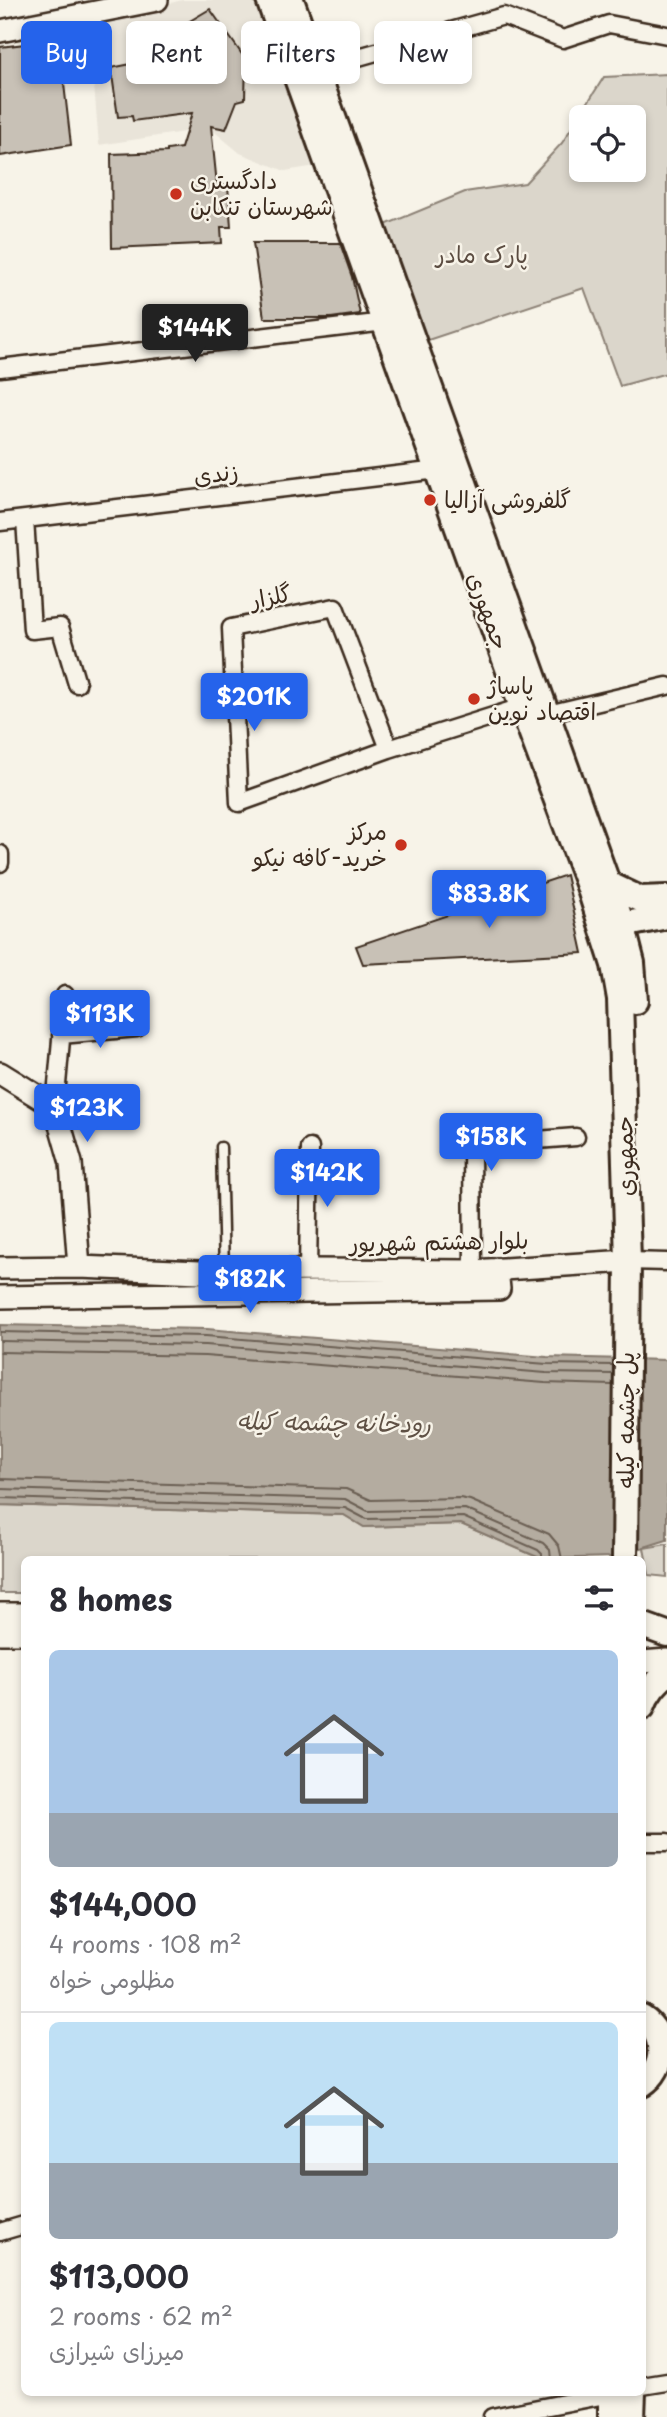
<!DOCTYPE html>
<html lang="en">
<head>
<meta charset="utf-8">
<style>
  :root { --surface:#fff; --page:#f2f2f3; --text:#2b2b33; --muted:#7c7c81; --line:#e1e1e2; --accent:#2563eb }
  body { margin:0; font-family:"Playpen Sans","Playpen Sans Arabic",sans-serif; background:var(--page); color:var(--text); height:100vh; display:flex; flex-direction:column; font-size:26px; white-space:nowrap }
  * { box-sizing:border-box; margin:0 }
  p { font-size:23px; color:var(--muted) }
  .icon { flex:none; width:38px; height:38px; fill:none; stroke:currentColor; stroke-width:2; stroke-linecap:round; stroke-linejoin:round }
  .map { position:relative; flex:1; overflow:hidden }
  .drawer { position:absolute; left:21px; top:1556px; width:625px; height:840px; display:flex; flex-direction:column; background:var(--surface); border-radius:10px; box-shadow:0 4px 10px #0003 }
  .drawer>* { flex:none }
  .banner { position:absolute; left:21px; top:21px; width:626px; height:63px; display:flex; gap:14px }
  .controls { position:absolute; left:569px; top:105px; display:grid; gap:14px }
  .controls a { display:grid; place-items:center; width:77px; height:77px; border-radius:10px; background:var(--surface); box-shadow:0 4px 10px #0003; font-size:35px }
  .price { position:absolute; translate:-50% -60px; padding:0 16px; border-radius:7px; background:var(--accent); color:#fff; font-size:23px; line-height:46px; filter:drop-shadow(0 2px 4px #0008) }
  .price::after { content:''; position:absolute; left:50%; top:42px; width:21px; height:16px; margin-left:-10px; background:inherit; clip-path:polygon(0 0,100% 0,50% 100%) }
  .price.on { background:#222; color:#fff }
  ul { padding:0; list-style:none }
  li { display:grid; align-content:center; gap:14px; height:371px; padding:0 28px }
  li+li { border-top:2px solid var(--line) }
  li span { display:grid; place-items:center; height:217px; border-radius:10px; color:#555 }
  li>.icon { margin-inline-start:auto }
  span .icon { width:126px; height:126px; fill:#fffc; stroke-width:1 }
  li b { font-size:30px }
  h2 { display:flex; justify-content:space-between; align-items:center; height:84px; padding:0 28px; font-size:30px }
  .chip { padding:0 24px; border-radius:10px; background:var(--surface); box-shadow:0 4px 10px #0003; font-size:24px; line-height:63px }
  .chip.on { background:var(--accent); color:#fff }
  .map>svg:first-child { display:block }
</style>
</head>
<body>
<div class="map">
<svg width="667" height="2417" viewBox="0 0 667 2417">
  <rect width="100%" height="100%" fill="#f7f3e8"/>
  <filter id="ink" filterUnits="userSpaceOnUse"><feTurbulence type="fractalNoise" baseFrequency=".0143" numOctaves="2"/><feDisplacementMap in="SourceGraphic" scale="14" xChannelSelector="R" yChannelSelector="G"/><feConvolveMatrix kernelMatrix="1 2 1 2 8 2 1 2 1" color-interpolation-filters="sRGB"/></filter>
  <g filter="url(#ink)">
    <path fill="#e9e4d9" d="M182,0h87l59,164 -43,7 -45,-18 -30,-25 -111,17 -10,-120z"/>
    <path fill="#dbd6cb" stroke="#8b8074" stroke-width="2" fill-rule="evenodd" d="M667,74v299l-47,13 -36,-98 -159,53 -40,-116 80,-33 60,-9 37,-40 42,-66zM581,117h53v53h-53z
      M0,1505l344,10 20,12 97,-3 81,35h-518v34h-24z
      M667,1544v33l-18,-2 -5,-27z"/>
    <path fill="#b4aca0" stroke="#84786c" stroke-width="2" d="M0,1325l207,4 340,28 120,3v180l-55,17 -70,2 -81,-35 -97,3 -20,-12 -344,-10z"/>
    <g fill="none" stroke-linecap="round" stroke-linejoin="round">
      <path stroke="#6b5e52" stroke-width="2" d="M0,1332l206,4 341,28 66,1
        M0,1341l206,4 340,28 67,1
        M0,1352l205,4 340,27 68,2
        M0,1479l346,10 25,11 89,-2 10,2 79,34 10,12 3,13
        M0,1489l345,10 23,12 97,-2 78,34 7,7 1,9
        M0,1498l345,10 21,11 97,-2 75,33 4,4v5"/>
    </g>
    <path fill="#c8c1b6" stroke="#3b2a1e" stroke-width="2" d="M210,9l36,51 -1,39 -8,2 -11,28 -15,-3 6,59h11l3,42h-10l1,16 -110,5 -1,-94 56,-2v-2l14,-2 11,-35 -59,8 -1,-5 -14,1 -7,-49 40,-8 24,-9 -2,-20z
      M59,40l12,105 -71,11v-109z
      M253,243h87l12,34 8,37 -29,4h-67z
      M566,875l17,78 -220,11 -7,-18z"/>
    <g fill="none" stroke-linecap="round" stroke-linejoin="round">
      <defs>
        <path id="lane" d="M221,1147l3,126"/>
        <path id="street" d="M316,69l188,-53 59,23 46,-15 58,11
          M0,368l385,-46
          M25,519l7,111 28,-3 17,57
          M0,522l438,-52
          M548,714l119,-28
          M389,749l-54,-142 -104,21 8,175 150,-54 133,-42
          M0,854v9
          M61,1035l76,-7
          M55,1107l10,-112
          M628,1261l39,1
          M308,1270l2,-122
          M473,1271l-1,-126 104,-8
          M642,1842h25
          M0,2232l24,-7
          M642,2386l25,-4
          M492,2417l119,-23"/>
        <path id="secondary" d="M0,31l157,-31
          M0,1073l55,34 16,56 8,104
          M0,1268l79,-1 145,6 84,-3 165,1 155,-10
          M0,1297l499,-8 -2,-20
          M0,1614h24
          M0,1633h24
          M642,1662l25,-2"/>
        <path id="primary" d="M269,0l253,707 67,179 25,79 6,34 8,262 -3,298
          M291,0l331,924 10,39 3,38
          M608,884l32,15 27,-1
          M607,928l60,-12
          M642,1625l25,9
          M642,1707c5,-15 14,-24 25,-34
          M642,2018c25,16 24,51 0,66
          M611,2417v-25
          M632,2417l1,-25"/>
      </defs>
      <use href="#lane" stroke="#3b2a1e" stroke-width="13"/>
      <use href="#street" stroke="#3b2a1e" stroke-width="21"/>
      <use href="#secondary" stroke="#3b2a1e" stroke-width="26"/>
      <use href="#primary" stroke="#3b2a1e" stroke-width="30"/>
      <use href="#lane" stroke="#f7f3e8" stroke-width="8"/>
      <use href="#street" stroke="#f7f3e8" stroke-width="16"/>
      <use href="#secondary" stroke="#f7f3e8" stroke-width="21"/>
      <use href="#primary" stroke="#f7f3e8" stroke-width="24"/>
    </g>
  </g>
  <g fill="#c8321e" stroke="#f7f3e8" stroke-width="2.5">
    <circle cx="176" cy="194" r="7"/>
    <circle cx="430" cy="500" r="7"/>
    <circle cx="474" cy="699" r="7"/>
    <circle cx="401" cy="845" r="7"/>
  </g>
  <g text-anchor="middle" stroke-width="5" stroke-linejoin="round" paint-order="stroke">
    <g font-size="23" fill="#3b2a1e" stroke="#f7f3e8" text-anchor="start">
      <text x="190" y="189">دادگستری<tspan x="190" dy="26">شهرستان تنکابن</tspan></text>
      <text x="444" y="508">گلفروشی آزالیا</text>
      <text x="488" y="694">پاساژ<tspan x="488" dy="26">اقتصاد نوین</tspan></text>
      <text x="387" y="840" text-anchor="end">مرکز<tspan x="387" dy="26">خرید-کافه نیکو</tspan></text>
    </g>
    <g font-size="23" fill="#5b4c41" stroke="#f7f3e8">
      <text x="482" y="263">پارک مادر</text>
    </g>
    <g font-size="23" fill="#3b2a1e" stroke="#f7f3e8">
      <text transform="translate(216 474) rotate(-7)" y="8">زندی</text>
      <text transform="translate(271 597) rotate(-11)" y="8">گلزار</text>
      <text transform="translate(488 611) rotate(70)" y="8">جمهوری</text>
      <text transform="translate(625 1156) rotate(-91)" y="8">جمهوری</text>
      <text transform="translate(439 1242) rotate(-1)" y="8">بلوار هشتم شهریور</text>
      <text transform="translate(626 1420) rotate(-90)" y="8">پل چشمه کیله</text>
    </g>
    <g font-size="24" font-style="italic" fill="#5f5145" stroke="#f7f3e8">
      <text transform="translate(334 1423) rotate(1)" y="8">رودخانه چشمه کیله</text>
    </g>
  </g>
</svg>
<div class="controls">
<a><svg class="icon" aria-label="locate" viewBox="0 0 24 24"><circle cx="12" cy="12" r="6"/><path d="M12 2v4M12 18v4M2 12h4M18 12h4"/></svg></a>
</div>
<b class="price on" style="left:195px;top:364px">$144K</b>
<b class="price" style="left:254px;top:733px">$201K</b>
<b class="price" style="left:489px;top:930px">$83.8K</b>
<b class="price" style="left:100px;top:1050px">$113K</b>
<b class="price" style="left:87px;top:1144px">$123K</b>
<b class="price" style="left:491px;top:1173px">$158K</b>
<b class="price" style="left:327px;top:1209px">$142K</b>
<b class="price" style="left:250px;top:1315px">$182K</b>
<div class="banner">
<a class="chip on">Buy</a>
<a class="chip">Rent</a>
<a class="chip">Filters</a>
<a class="chip">New</a>
</div>
<section class="drawer">
<h2>8 homes<svg class="icon" aria-label="filters" viewBox="0 0 24 24"><path d="M4 7h16M4 17h16"/><circle cx="9" cy="7" r="2"/><circle cx="15" cy="17" r="2"/></svg></h2>
<ul>
<li><span style="background:linear-gradient(#a9c7e8 75%,#9aa5b1 0)"><svg class="icon" aria-label="home" viewBox="0 0 24 24"><path d="M3 11l9-7 9 7M6 9v11h12V9"/></svg></span><div><b>$144,000</b><p>4 rooms · 108 m²</p><p>مظلومی خواه</p></div></li>
<li><span style="background:linear-gradient(#bfe0f5 65%,#9aa5b1 0)"><svg class="icon" aria-label="home" viewBox="0 0 24 24"><path d="M3 11l9-7 9 7M6 9v11h12V9"/></svg></span><div><b>$113,000</b><p>2 rooms · 62 m²</p><p>میرزای شیرازی</p></div></li>
</ul>
</section>
</div>
</body>
</html>
